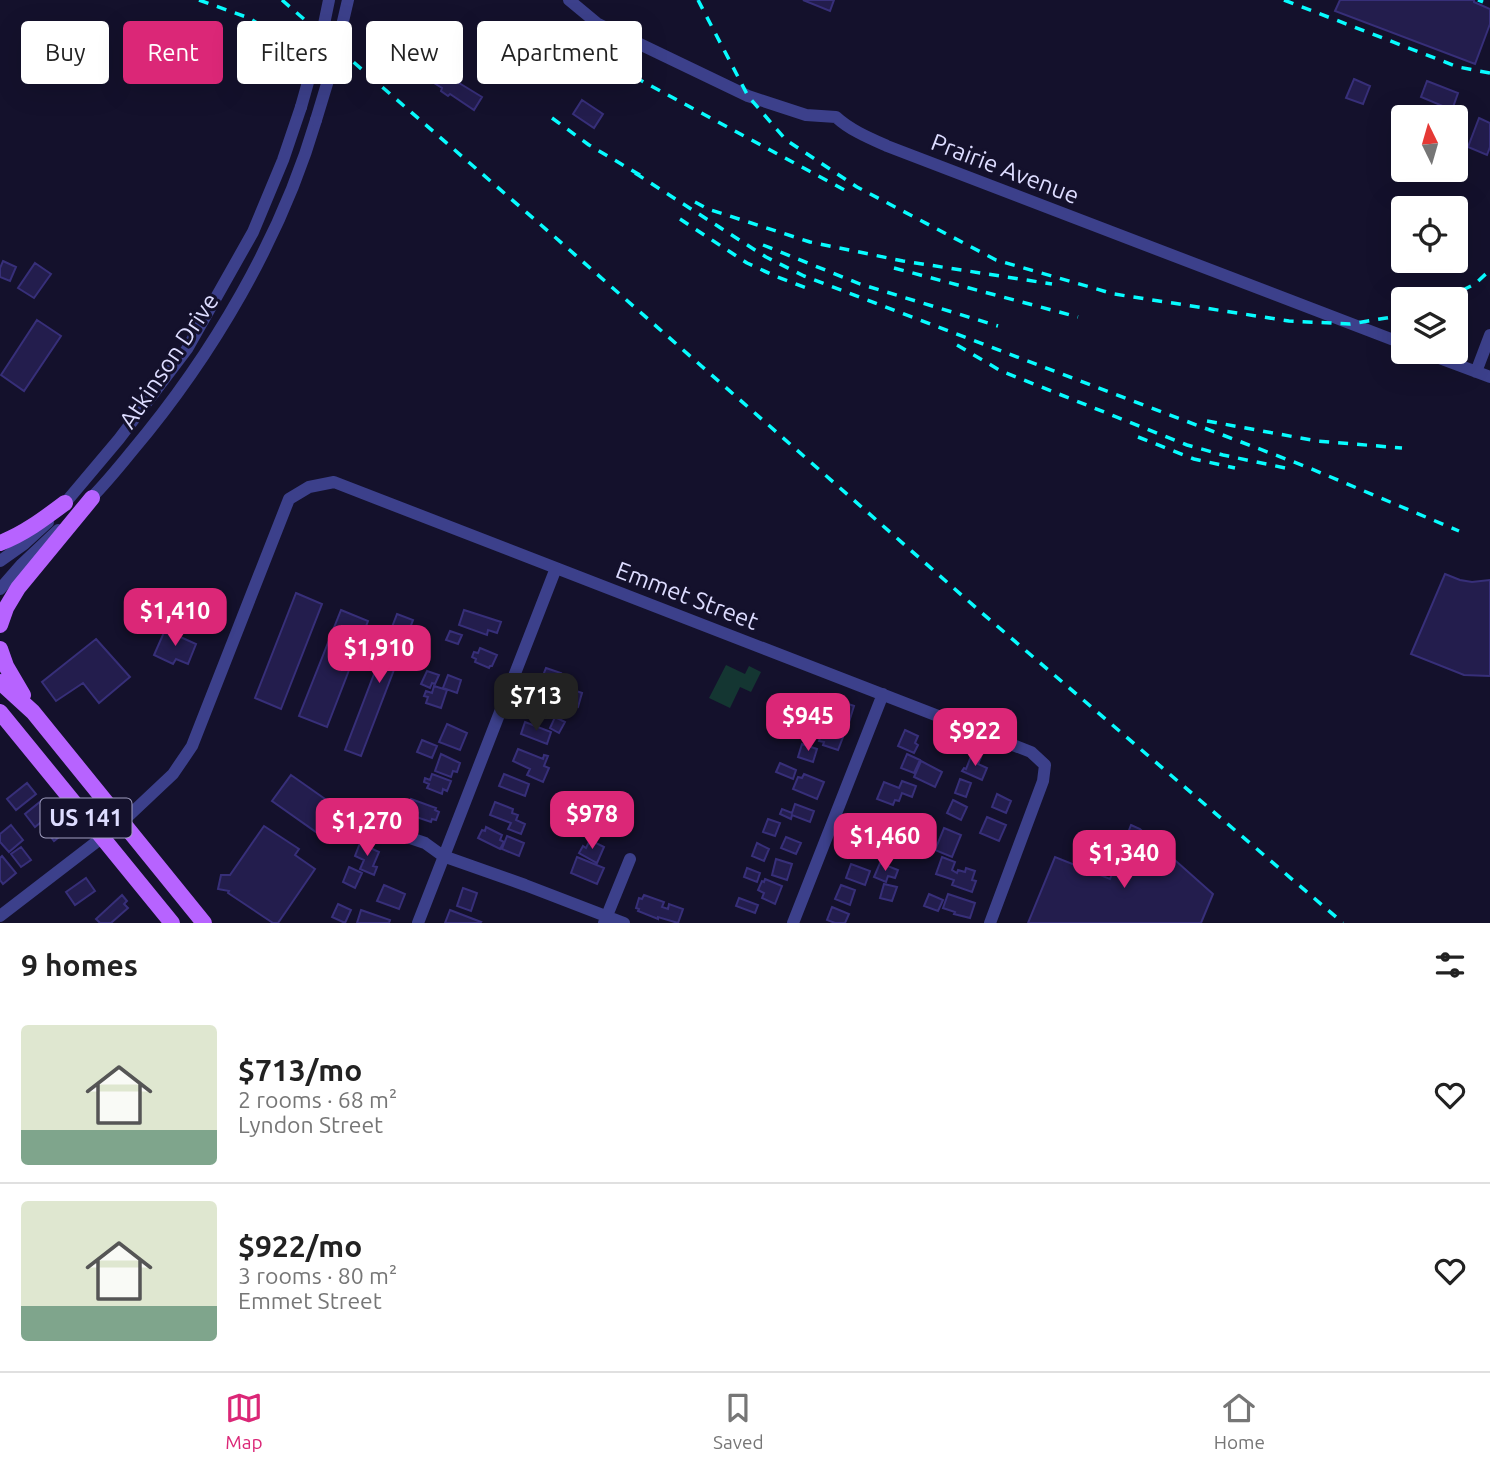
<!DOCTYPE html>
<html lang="en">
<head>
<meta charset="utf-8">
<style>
  :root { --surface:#fff; --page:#f2f2f2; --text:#222; --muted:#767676; --line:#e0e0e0; --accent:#db2777 }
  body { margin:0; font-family:Ubuntu,sans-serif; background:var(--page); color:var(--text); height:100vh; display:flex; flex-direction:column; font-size:26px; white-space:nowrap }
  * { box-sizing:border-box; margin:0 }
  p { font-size:23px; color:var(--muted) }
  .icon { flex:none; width:38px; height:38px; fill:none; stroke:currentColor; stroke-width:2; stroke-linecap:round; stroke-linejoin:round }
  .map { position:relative; height:923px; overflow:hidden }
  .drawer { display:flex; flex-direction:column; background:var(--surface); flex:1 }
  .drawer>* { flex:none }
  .banner { position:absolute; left:21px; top:21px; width:700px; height:63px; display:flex; gap:14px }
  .needle { width:46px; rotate:355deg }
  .buttons { position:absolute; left:1391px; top:105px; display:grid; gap:14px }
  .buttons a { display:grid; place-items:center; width:77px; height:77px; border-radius:7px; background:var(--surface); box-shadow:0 7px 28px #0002; font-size:35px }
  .price { position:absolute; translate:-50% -60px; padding:0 16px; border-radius:14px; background:var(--accent); color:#fff; font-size:23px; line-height:46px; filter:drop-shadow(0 2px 4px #0008) }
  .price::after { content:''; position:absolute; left:50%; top:42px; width:21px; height:16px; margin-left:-10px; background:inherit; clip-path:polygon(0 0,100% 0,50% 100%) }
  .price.on { background:#222; color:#fff }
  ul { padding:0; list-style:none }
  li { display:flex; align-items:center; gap:21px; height:175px; padding:0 21px }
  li+li { border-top:2px solid var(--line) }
  li span { display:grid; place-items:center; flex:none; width:196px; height:140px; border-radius:7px; color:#555 }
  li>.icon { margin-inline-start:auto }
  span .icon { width:84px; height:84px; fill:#fffc; stroke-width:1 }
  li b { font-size:30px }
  h2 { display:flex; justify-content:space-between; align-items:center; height:84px; padding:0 21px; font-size:30px }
  .pill { padding:0 24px; border-radius:7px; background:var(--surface); box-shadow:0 7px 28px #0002; font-size:24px; line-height:63px }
  .pill.on { background:var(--accent); color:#fff }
  .dock { display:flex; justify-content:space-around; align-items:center; height:98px; border-top:2px solid var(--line); background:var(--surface); font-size:19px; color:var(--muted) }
  .dock a { display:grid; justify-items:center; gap:4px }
  .dock .on { color:var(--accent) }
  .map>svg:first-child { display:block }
</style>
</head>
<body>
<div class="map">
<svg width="1490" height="923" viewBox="0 0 1490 923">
  <rect width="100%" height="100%" fill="#14112c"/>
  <path fill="#143632" d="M726,665l19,9 4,-8 12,6 -10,20 -11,-5 -10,21 -21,-10z"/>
  <path fill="#231d4d" stroke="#372f79" stroke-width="2" d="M803,0h31l-4,11z
    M1340,0h134v2l16,7v15l-15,40 -140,-53z
    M405,50l77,47 -8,13 -24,-16 -2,2 -7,-5 1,-3 -29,-18 3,-4 -15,-9z
    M1354,79l16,7 -7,18 -17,-6z
    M1427,81l31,12 -6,17 -31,-13z
    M582,100l21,14 -9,14 -21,-14z
    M1479,118l11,5v24l-3,8 -19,-8z
    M3,261l13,6 -6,14 -10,-4v-9z
    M35,263l16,11 -17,24 -16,-10z
    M37,320l24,16 -37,55 -23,-16z
    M1445,574l15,6 12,2 18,-2v96l-26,-1 -53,-21z
    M296,593l26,11 -41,105 -26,-11z
    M341,610l27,11 -41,106 -28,-11z
    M464,610l37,12 -4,11 -9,-3 -1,5 -28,-10z
    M397,614l16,6 -52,136 -16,-6z
    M165,630l31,14 -8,20 -12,-5 -3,5 -19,-9z
    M450,631l12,4 -4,9 -12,-4z
    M96,639l34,38 -31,26 -16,-20 -27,18 -14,-19z
    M480,648l17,7 -5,11h-2l-1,2 -14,-6 1,-3 -4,-2 2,-5 4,1z
    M546,668l15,5 -6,15 -15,-5z
    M427,671l12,4 -4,9 -3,-1 -2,5 -9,-4z
    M448,675l13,5 -4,13 -14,-5z
    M434,686l13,4 -6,18 -15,-5 2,-6 -4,-1 2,-5 6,2z
    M564,687l18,6 -4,14 -19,-7z
    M819,694l35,12 -5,16 -36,-12z
    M538,696l19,8 -4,10 -2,-1 -2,4 -16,-7z
    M555,717l10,5 -6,11 -9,-5z
    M525,722l26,10 -4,12 -26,-10z
    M447,724l20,9 -7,17 -21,-8z
    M905,730l13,6 -3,7 3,2 -4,8 -16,-7z
    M822,731l6,2v-2l15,6 -5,13 -15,-5 1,-3 -5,-1z
    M422,740l15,6 -5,12 -15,-6z
    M802,744l15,5 -4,13 -15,-5z
    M518,749l25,10 1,-4 4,1 -4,10 5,2 -6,14 -16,-7 3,-6 -17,-8z
    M441,754l19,9 -3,9 -4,-1 -2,6 -16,-6z
    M907,754l13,6 -6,13 -13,-5z
    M972,754l9,3 -3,7 9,4 -5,12 -20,-9 2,-3 2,1z
    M921,761l21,11 -7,15 -21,-10z
    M780,763l16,7 -3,9 -17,-7z
    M432,774l19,7 -4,10 -4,-2 -1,5 -15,-6 2,-4 -5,-2 1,-4 5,2z
    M504,774l25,10 -4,12 -26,-10z
    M804,774l20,8 -7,17 -24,-10 5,-12 4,1z
    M291,775l44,31 -19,26 -44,-31z
    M960,779l11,4 -5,14 -11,-4z
    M902,781l14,5 -4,11 -10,-4 -3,8 -4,-1 -2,5 -16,-6 7,-17 15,6z
    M27,783l9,11 -20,16 -9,-11z
    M997,794l14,7 -5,12 -14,-6z
    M411,799l25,9 -1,2 4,2 -3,8 -4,-1 -1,3 -15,-5 2,-4 -10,-3z
    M953,800l14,7 -6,13 -14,-7z
    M41,801l10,13 -16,13 -10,-13z
    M495,802l18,7 -1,4 6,2 -2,5 9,4 -4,10 -13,-5 3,-6 -21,-8z
    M795,804l19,7 -4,11 -18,-7 -1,4 -11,-5 2,-5 10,4z
    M987,817l19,8 -7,16 -19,-8z
    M768,819l12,4 -5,13 -12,-4z
    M62,820l7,9 -15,12 -7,-9z
    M11,825l12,15 -14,12 -9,-10v-8z
    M1131,825l9,4 73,65 -12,29h-173l27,-66 55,22z
    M264,826l35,23 -4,6 20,14 -37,54h-5l-45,-30 1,-2 -11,-2 3,-14h9z
    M486,827l16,8 -2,5 4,2 -4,7 -22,-11 4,-8 3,1z
    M864,828l18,8 -2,5 4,2 -5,13 -17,-7 4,-12 -5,-2z
    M944,828l17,7 -9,22 -17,-7z
    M507,836l17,7 -5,13 -17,-7z
    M786,837l15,6 -5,11 -15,-6z
    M590,840l14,7 -7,16 -18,-10 4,-7 3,2z
    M360,843l19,9 -6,14 4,1 -3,8 -14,-6 4,-9 -9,-4z
    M757,843l12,6 -5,12 -12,-5z
    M21,847l10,13 -10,7 -10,-13z
    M2,856l14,17 -13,11 -3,-4v-22z
    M577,857l27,11 -7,16 -26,-11z
    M942,857l13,5 -3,8 5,3 1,-3 7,2 1,-4 9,3 -3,9 4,1 -4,11 -20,-7 2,-5 -18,-6z
    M776,859l16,5 -5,16 -15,-5z
    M880,863l18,7 -3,8 -7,-2 -2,6 -12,-5z
    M851,864l19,7 -5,14 -19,-7z
    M349,867l13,6 -7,15 -12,-6z
    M747,868l13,5 -3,9 -13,-5z
    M86,878l9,13 -20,14 -9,-13z
    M765,879l17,7 -7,18 -13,-6 2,-5 -6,-3 4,-9 2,1z
    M884,884l13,3 -5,14 -12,-3z
    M384,885l21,9 -6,15 -22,-8z
    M841,885l14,5 -5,15 -15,-6z
    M463,888l14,5 -6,18 -14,-5z
    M929,894l14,6 -5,11 -14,-5z
    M948,894l27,9 -5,15 -16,-4 1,-2 -12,-4z
    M122,895l5,6 -3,3 4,4 -17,15h-11l-4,-4z
    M644,895l20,7 -2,5 6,2 1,-5 14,5 -5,14 -20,-6v2l-20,-8 1,-2 -3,-1 3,-10 3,1z
    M739,898l19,7 -3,8 -19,-7z
    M338,904l13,6 -6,13 -13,-6z
    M832,907l17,7 -4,9h-10l-8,-3z
    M361,910l29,10 -1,3h-32z
    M450,910l31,12 -1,1h-35z"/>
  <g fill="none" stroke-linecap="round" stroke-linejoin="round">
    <path stroke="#3c408b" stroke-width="12" d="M569,0l29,24 150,72 58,19 30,2c14,13 33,21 51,29l517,198
      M1423,352l67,25
      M1476,372l14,-37
      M86,503c17,-16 32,-35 46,-52 80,-95 149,-212 184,-331
      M60,509l59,-70 68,-90 66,-117 30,-72 18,-53
      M0,561l24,-17 24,-22
      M0,589l22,-25 36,-34
      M360,821l65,22 18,13 82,29 99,38
      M0,916l121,-93 52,-49 19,-28 97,-247 20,-12 25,-5 697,270 14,13 -2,16 -53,142
      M418,923l138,-355
      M604,923l26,-64
      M793,923l90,-229"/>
    <path stroke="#b763ff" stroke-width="16" d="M0,543c24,-9 45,-25 65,-40
      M0,625l6,-17 12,-20 74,-90
      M0,649l6,17 17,29
      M0,682l33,30 171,211
      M0,712l172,211"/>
    <path stroke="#08fcff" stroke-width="3.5" stroke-dasharray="10 9" stroke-linecap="butt" d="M199,0l50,18 54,34
      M282,0l274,238 426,375 361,310
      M698,0l50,96 38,44 71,47 139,73 118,34 175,27 61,3 54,-9
      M1284,0l174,67 32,6
      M1478,0l5,2
      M601,59l249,134
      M552,118l37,27 56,33
      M635,173l131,84 38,19 503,191 152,64
      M695,202l13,7 102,33 93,19 149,23
      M680,219l67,44 28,13 37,14
      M763,245l97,39 138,42
      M894,268l184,49
      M1445,299l30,-15 15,-14
      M957,345l44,26 186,74 36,10 67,14
      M1207,421l110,20 85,7
      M1138,437l56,22 41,9"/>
    <path stroke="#3c408b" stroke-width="12" d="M301,107l22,-78 6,-29
      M316,120l17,-56 15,-64"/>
  </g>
  <g text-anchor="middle" stroke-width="6" stroke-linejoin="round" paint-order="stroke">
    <rect fill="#14112c" stroke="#a19fc0" stroke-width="2" x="40.5" y="798.5" width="91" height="39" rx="5"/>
    <g font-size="23" font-weight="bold" fill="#dddcff">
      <text x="86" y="826">US 141</text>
    </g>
    <g font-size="24" fill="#dddcff" stroke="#14112c">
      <text transform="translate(1005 169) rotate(21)" y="8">Prairie Avenue</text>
      <text transform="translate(169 361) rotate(-56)" y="8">Atkinson Drive</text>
      <text transform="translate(687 596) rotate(21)" y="8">Emmet Street</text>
    </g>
  </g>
</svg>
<div class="buttons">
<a><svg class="needle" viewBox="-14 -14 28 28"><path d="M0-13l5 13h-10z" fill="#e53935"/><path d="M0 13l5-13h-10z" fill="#767676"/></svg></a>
<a><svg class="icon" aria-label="locate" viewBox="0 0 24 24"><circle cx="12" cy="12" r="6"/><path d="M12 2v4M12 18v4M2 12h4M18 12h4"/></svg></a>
<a><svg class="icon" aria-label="layers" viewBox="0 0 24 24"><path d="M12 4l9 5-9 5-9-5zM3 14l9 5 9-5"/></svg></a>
</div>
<b class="price" style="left:175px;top:648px">$1,410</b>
<b class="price" style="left:379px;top:685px">$1,910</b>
<b class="price on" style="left:536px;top:733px">$713</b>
<b class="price" style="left:808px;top:753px">$945</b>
<b class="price" style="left:975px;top:768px">$922</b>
<b class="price" style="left:592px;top:851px">$978</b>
<b class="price" style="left:367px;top:858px">$1,270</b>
<b class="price" style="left:885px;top:873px">$1,460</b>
<b class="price" style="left:1124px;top:890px">$1,340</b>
<div class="banner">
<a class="pill">Buy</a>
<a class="pill on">Rent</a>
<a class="pill">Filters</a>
<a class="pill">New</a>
<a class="pill">Apartment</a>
</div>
</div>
<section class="drawer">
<h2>9 homes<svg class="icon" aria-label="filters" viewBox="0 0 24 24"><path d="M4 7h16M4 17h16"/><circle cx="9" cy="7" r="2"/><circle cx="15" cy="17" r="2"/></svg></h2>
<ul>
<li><span style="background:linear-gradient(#dfe7d0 75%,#7fa58c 0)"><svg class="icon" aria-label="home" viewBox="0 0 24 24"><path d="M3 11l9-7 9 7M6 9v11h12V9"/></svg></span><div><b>$713/mo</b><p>2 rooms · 68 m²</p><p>Lyndon Street</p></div><svg class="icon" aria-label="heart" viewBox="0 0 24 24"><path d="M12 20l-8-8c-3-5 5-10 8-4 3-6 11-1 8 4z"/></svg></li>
<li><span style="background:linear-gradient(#dfe7d0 75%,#7fa58c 0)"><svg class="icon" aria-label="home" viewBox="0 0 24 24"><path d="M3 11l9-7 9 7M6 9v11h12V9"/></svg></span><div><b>$922/mo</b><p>3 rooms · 80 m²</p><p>Emmet Street</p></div><svg class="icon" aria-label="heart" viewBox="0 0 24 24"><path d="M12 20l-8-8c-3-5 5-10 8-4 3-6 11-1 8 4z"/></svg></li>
</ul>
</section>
<nav class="dock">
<a class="on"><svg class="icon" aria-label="map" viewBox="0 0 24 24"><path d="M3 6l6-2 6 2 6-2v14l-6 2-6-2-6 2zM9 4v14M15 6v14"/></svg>Map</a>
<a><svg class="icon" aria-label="saved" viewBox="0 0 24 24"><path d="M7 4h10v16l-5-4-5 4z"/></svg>Saved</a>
<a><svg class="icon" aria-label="home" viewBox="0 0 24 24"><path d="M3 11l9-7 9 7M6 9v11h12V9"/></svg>Home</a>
</nav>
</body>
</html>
